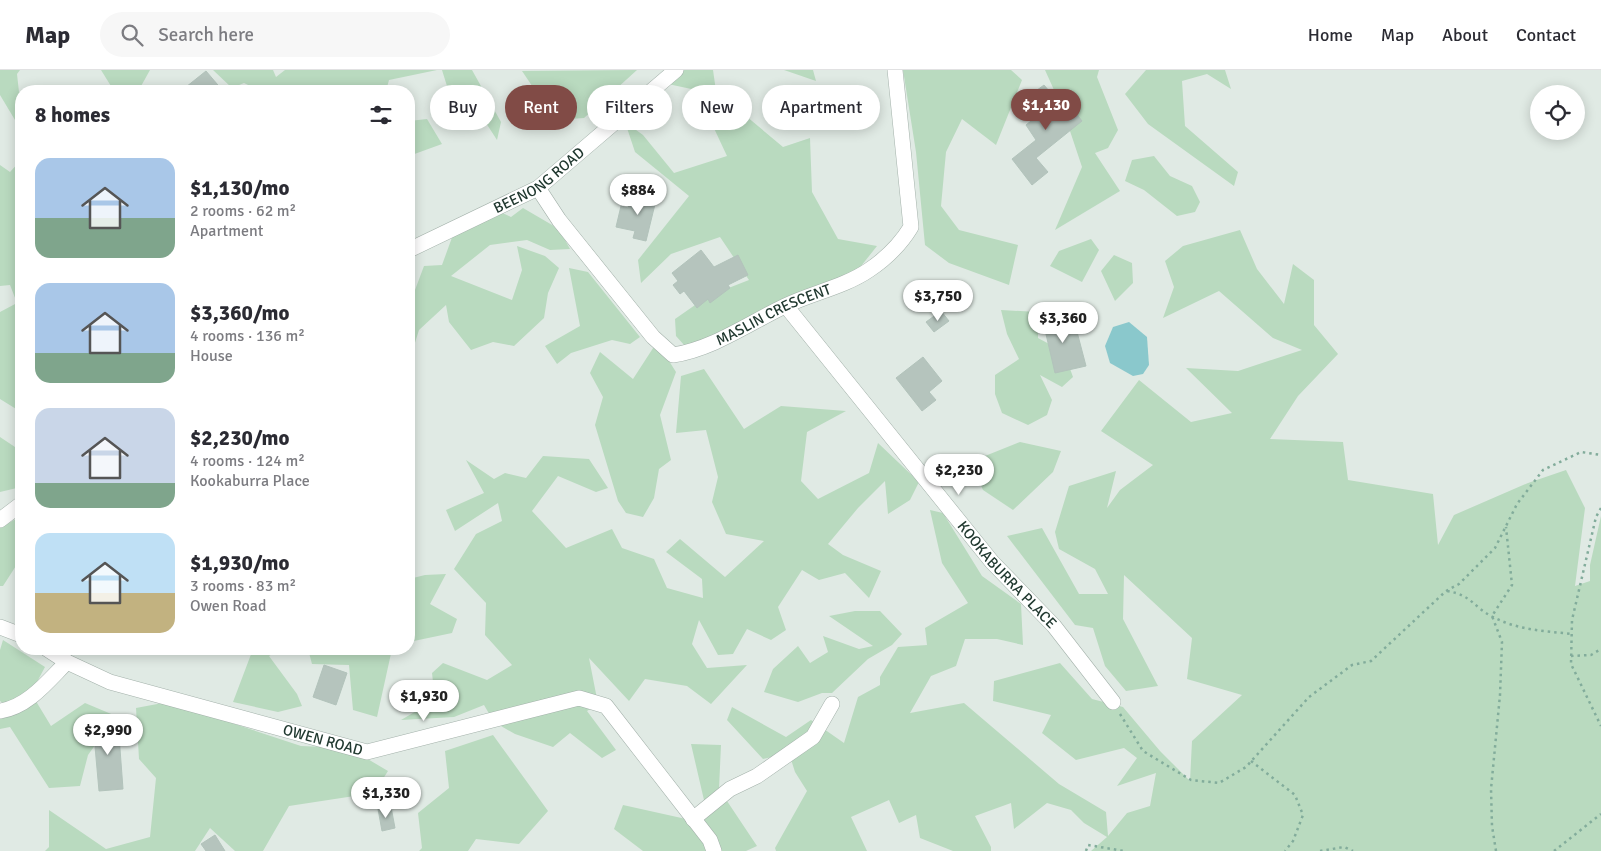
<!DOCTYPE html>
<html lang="en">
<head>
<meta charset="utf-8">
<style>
  :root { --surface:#fff; --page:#f7f7f7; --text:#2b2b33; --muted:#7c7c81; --line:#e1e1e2; --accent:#814b46 }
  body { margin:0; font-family:Signika,sans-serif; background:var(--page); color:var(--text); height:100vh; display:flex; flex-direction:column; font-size:19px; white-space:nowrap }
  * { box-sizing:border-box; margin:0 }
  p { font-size:16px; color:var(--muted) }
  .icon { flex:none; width:28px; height:28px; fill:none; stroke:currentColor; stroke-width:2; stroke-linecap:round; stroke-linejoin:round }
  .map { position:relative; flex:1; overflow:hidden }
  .side { position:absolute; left:15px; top:15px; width:400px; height:570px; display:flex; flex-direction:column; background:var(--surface); border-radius:20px; box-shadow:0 2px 12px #0003 }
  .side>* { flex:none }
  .banner { position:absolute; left:430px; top:15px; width:475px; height:45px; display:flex; gap:10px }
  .tools { position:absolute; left:1530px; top:15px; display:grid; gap:10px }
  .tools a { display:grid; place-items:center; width:55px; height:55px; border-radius:50%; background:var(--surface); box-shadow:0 2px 12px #0003; font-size:25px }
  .price { position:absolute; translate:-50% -42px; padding:0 11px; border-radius:18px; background:#fff; color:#222; font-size:16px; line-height:32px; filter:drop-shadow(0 1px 2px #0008) }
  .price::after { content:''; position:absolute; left:50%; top:30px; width:15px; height:11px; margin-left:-8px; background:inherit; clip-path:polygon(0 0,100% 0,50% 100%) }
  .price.current { background:var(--accent); color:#fff }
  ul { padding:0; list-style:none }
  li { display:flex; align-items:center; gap:15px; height:125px; padding:0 20px }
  li span { display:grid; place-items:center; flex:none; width:140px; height:100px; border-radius:15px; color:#555 }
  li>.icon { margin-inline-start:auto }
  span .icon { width:60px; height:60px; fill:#fffc; stroke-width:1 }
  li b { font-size:21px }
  h2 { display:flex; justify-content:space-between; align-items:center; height:60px; padding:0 20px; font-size:21px }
  .tag { padding:0 18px; border-radius:22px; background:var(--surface); box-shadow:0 2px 12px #0003; font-size:18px; line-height:45px }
  .tag.current { background:var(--accent); color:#fff }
  header { display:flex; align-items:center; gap:30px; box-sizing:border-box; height:70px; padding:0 25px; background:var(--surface); border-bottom:1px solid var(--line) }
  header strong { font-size:24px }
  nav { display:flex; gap:28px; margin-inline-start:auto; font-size:18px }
  .search { width:350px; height:45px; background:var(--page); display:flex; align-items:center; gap:12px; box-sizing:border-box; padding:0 18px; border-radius:28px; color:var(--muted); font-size:19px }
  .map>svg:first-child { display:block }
</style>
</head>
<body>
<header>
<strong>Map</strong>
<div class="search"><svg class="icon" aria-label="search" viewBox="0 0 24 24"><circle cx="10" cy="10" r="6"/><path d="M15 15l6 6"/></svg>Search here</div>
<nav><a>Home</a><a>Map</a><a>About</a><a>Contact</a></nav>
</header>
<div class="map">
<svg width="1601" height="781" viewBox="0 0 1601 781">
  <rect width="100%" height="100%" fill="#e0eae4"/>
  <path fill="#b9dabf" d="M0,0h20l-3,4 2,18h2v38l-21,-35z
    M101,0h49l-10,18 5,3h-31z
    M213,0h60l3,7 9,-7h152l-48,10 -3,11h-125l-17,-8 -12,5z
    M442,0h30l29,52 -4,18 -11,-17 -35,-2v-22z
    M637,0l-53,48 -29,2 -33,-49z
    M684,0h29l3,21 67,56 27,-9 2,54 26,47 39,7 -31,39 -153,70 -17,-19 -1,-17 33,-23 41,-16 -29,-43 -49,17 -30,29 -3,-23 51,-64 -54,-44 -10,-30 18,13 31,38 53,-17 -31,-66 -28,-6z
    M784,0h29l3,11z
    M903,0h108l11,10 -26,65 -34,-26 -16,33 -5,54 18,24 59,15 -9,40 -60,-22 -24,-18 -9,-93z
    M1045,0h54l-2,7 21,53 -10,18 -13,5 25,38 -65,39 27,-63 -19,-57z
    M1146,0h79l6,19 -24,-15 -25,7 3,45 53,46 -4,14 -86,-62 -23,-30z
    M427,49l15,25 -33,12v-35z
    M1154,86l16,20 22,10 8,16 -5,10 -18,4 -33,-26 -19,-9 7,-21z
    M21,90v252l-21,-13v-87l17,-9 -7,-18 -10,1v-121l10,7z
    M523,138l36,21 11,20 -20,1 -23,-10 -37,5 -39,31 61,24 10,-30 -5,-24 28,10 14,12 -11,25 -4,25 -30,28 -21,-4 -22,8 -22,-28 -3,-17 -27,25 -5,16 -5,2v-42l15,-40 18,-1 12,-33 42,-22 15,7z
    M1240,160l17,39 27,35 9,-40 21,16v45l24,29 -40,42 -28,43 73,3 5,38 85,14 5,51 16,-30 74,-32 38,-13 19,38 -10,78 15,-5v-16l11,-49v335h-510l16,-14 -23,-14 -13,-13 -24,-7 -33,26 -3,-26 -36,13 16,31v4h-38l-33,-13 -4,-23 -17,8 -10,-23 -38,17 16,34h-91l-1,-3 32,-57 -12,-19 -6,-19 -26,6 -36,-39 5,-13 54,30 25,-17 33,23 14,-46 22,-12v-8l18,-30 29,-2 -2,-17 43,-25 -26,-40 -12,-53 13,3 39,63 39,28 2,41 -26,-6h-32l-9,27 -25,10 -21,37 54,-10 95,81 47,28 2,24 19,-23 23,-7 6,-33 -39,13 20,-28 -13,-10 -48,12 -34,-27 9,-18 -58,-14 1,-20 66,-18 32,36 31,8 37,44 30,30 2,-40 50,-46 -55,-16 5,-41 -68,-63 -1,44 35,67 -32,5 -21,-25 -12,-38 -18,-3 -68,-89 35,-8 37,66h29l-13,-25 -36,-20 -4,-17 14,-46 47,-15 -9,37 13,-18 33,-25 -52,-34 38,-51 52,42 41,-9 -46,-45 52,3 64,-21 -29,-12 -54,-47 -56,27 11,-31 -9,-26 18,-15z
    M1091,169l8,11 -17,32 -32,-16 9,-15z
    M1114,185l18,8 1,20 -18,18 -14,-30z
    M569,198l19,4 52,65 -10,7 -18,-4 -41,13 -14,11 -12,-18 35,-20z
    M1001,240l37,2v26l26,14 9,25 -11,10 -22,-12 12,25 -5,15 -19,10 -26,-12 -7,-19v-19l24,-16 -12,-25z
    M657,272l19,30 -16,43 11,45 -12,9 -5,29 -11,19 -17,-4 -8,-12 -23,-76 8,-28 -13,-24 10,-21 33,27z
    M704,299l40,60 37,-23 65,5 -39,21 -6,49 17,18 51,-26 9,-30 41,39 -9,18 -22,14 -3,-33 -27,27 -30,36 15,11 38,16 -12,27 -24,-25 -26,7 -17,-10 -24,37 8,23 -15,10 -24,-11 -14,25 -15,1 -19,-35 -7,24 15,24 40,-3 -36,39 -24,-18 -42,-7 -16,22 -40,-43 9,46 -11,7 29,39 -14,8 -32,-25 -17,14 -38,-13 -21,-12 -10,-17 -30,12 -53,3 34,-20 -3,-27 11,-10 44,17 25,-15 -27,-30 1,-32 -32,-34 22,-35 26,-13 -4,-18 -43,28 -9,-21 38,-17 -18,-33 28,19 11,-6 21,5 17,-22 46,3 19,29 -12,4 -38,-16 -26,35 34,37 46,-19 10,19 32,11 13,29 36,10 -1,-19 -36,-27 14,-13 45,38 39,-36 -38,-7 -14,-32 6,-25 -12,-47 -30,3 5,-57z
    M18,352h3v65l-21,5v-55l15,10z
    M1020,372l41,9 -8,21 -40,38 -30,-20 -13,-28z
    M21,446v42l-18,28h-3v-58z
    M446,504l-16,30 27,15 -5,14 -43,9v-63l16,-4z
    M855,541h25l22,23 -10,11 -24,14 -36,34h-10l-24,9 -34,-10 9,-23 25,-23 12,17 18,-11 -5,-16 36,13 14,-3 -44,-30z
    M3,570l42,27 -14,26 20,33 34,-23 31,13 -28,39 -8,31 -31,2 -39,-61 -10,2v-21l4,-4 -4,-3v-51z
    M253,579h28l-12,7 28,38 5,12 -24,6 -45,-10z
    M308,579h84l-15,68 -24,-7 -4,-45 -37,-1z
    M168,632l133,44 48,2 39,23 -14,22 -85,13 -26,45h-28l-25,-23 -15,23h-150l4,-4v-37l57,39 44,-12 6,-59 -17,-19 -3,-51z
    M493,665l55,76 -29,33 -43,-5 -8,12h-49l3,-3 -4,-35 31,-25 -4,-37z
    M691,674l30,1 -2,44 38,57 -11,5h-103l-29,-22 9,-24 63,14 21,-6z"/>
  <path fill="#8ac8cc" d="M1129,252l18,15 2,28 -6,9 -10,2 -23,-13 -5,-17 8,-19z"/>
  <path fill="#b5c4bd" stroke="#b2c3bb" d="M206,1l17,20h-42z
    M1044,15l11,13 6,-4 21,27 -46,37 12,14 -16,13 -20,-26 24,-19 -10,-15 16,-13 -13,-16z
    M644,122l13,4 -11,45 -13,-3 2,-7 -19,-4 5,-21 7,2 2,-8 11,3z
    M701,180l13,17 24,-12 10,20 -20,10 2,3 -20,15 -2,-4 -11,9 -13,-17 -4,3 -7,-9 5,-4 -6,-8z
    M941,241l8,10 -15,11 -8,-10z
    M1063,242l4,18 9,-2 10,38 -31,7 -13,-56z
    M923,287l19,24 -13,11 7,8 -14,11 -26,-33z
    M324,595l23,8 -11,32 -23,-8z
    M118,652l5,67 -24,2 -6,-67z
    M391,737l4,21 -13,3 -4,-22z
    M215,765l10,16h-19l-5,-7z"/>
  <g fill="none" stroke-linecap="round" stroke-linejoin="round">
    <defs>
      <g id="minor">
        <path id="s1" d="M538,118l21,32 94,117 20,18c40,-6 76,-32 112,-49 27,-13 59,-19 84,-36 18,-12 31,-25 42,-43l-16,-157"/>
        <path id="s2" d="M409,180l129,-62 138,-118"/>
        <path id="s3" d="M786,236l206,256 62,64 59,76"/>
        <path d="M0,450l21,-16"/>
        <path d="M0,557l21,8"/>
        <path id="s4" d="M47,579l20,13 43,20 257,70 212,-54 27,8 104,134 4,11"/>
        <path d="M0,641c28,-4 48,-30 67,-49"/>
        <path d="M693,749l37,-30 27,-13 56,-39 19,-33"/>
      </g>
    </defs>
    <use href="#minor" stroke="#a3b1aa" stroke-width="16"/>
    <path stroke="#82ac9b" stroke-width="2.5" stroke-dasharray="2.5 4" stroke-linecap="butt" d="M1601,438l-5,9 -24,103 -1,44 30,62
      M1447,521c25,4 26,16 46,26 25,13 51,14 79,17
      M1571,586l20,-1 10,-6
      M1120,644l23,37 48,29 28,3 27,-16 63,-70 43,-32 19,-4 75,-70 13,-7 36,-36 22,-44 26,-34 38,-18 20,3
      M1251,691l44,34 8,20 -10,26 -8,10
      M1086,781l2,-6 36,6
      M1320,781l24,-4 9,4
      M1496,781l-4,-25 -1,-37 9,-94 2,-53 -10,-26 20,-31 -6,-58
      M1554,781l47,-37"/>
    <use href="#minor" stroke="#fff" stroke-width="15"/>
  </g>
  <g text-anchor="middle" stroke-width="4" stroke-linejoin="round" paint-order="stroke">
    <g font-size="15" fill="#213930" stroke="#f0f7f2">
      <text dy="5" stroke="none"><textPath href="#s2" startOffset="148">BEENONG ROAD</textPath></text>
      <text dy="5" stroke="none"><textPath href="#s1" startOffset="324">MASLIN CRESCENT</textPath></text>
      <text dy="5" stroke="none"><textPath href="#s3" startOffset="348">KOOKABURRA PLACE</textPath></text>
      <text dy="5" stroke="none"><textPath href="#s4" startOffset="292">OWEN ROAD</textPath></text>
    </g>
  </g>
</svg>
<div class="tools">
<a><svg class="icon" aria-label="locate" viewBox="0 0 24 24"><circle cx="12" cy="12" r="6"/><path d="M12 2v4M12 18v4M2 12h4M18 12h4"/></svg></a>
</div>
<b class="price current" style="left:1046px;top:61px">$1,130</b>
<b class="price" style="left:638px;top:146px">$884</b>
<b class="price" style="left:938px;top:252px">$3,750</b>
<b class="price" style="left:1063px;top:274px">$3,360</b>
<b class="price" style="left:959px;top:426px">$2,230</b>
<b class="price" style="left:424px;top:652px">$1,930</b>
<b class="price" style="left:108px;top:686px">$2,990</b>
<b class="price" style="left:386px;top:749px">$1,330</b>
<div class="banner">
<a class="tag">Buy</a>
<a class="tag current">Rent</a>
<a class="tag">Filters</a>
<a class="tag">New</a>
<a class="tag">Apartment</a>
</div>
<section class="side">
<h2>8 homes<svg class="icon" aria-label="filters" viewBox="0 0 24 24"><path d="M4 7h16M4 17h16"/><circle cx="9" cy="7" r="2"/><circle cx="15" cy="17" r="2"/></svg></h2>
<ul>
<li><span style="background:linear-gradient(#a9c7e8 60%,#7fa58c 0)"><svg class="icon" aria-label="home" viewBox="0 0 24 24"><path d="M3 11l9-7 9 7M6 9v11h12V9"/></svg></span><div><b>$1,130/mo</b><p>2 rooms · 62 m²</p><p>Apartment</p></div></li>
<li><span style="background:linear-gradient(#a9c7e8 70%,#7fa58c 0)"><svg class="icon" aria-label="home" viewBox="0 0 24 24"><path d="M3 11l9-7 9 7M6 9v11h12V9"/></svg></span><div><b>$3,360/mo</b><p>4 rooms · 136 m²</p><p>House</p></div></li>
<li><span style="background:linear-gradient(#c9d6e8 75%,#7fa58c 0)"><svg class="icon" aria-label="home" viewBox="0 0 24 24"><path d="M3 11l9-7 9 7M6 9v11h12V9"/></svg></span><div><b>$2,230/mo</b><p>4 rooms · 124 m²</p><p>Kookaburra Place</p></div></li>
<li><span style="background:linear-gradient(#bfe0f5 60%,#c2b280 0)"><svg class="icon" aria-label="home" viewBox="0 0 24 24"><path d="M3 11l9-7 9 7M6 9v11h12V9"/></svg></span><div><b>$1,930/mo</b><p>3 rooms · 83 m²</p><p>Owen Road</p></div></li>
</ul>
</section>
</div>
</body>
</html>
